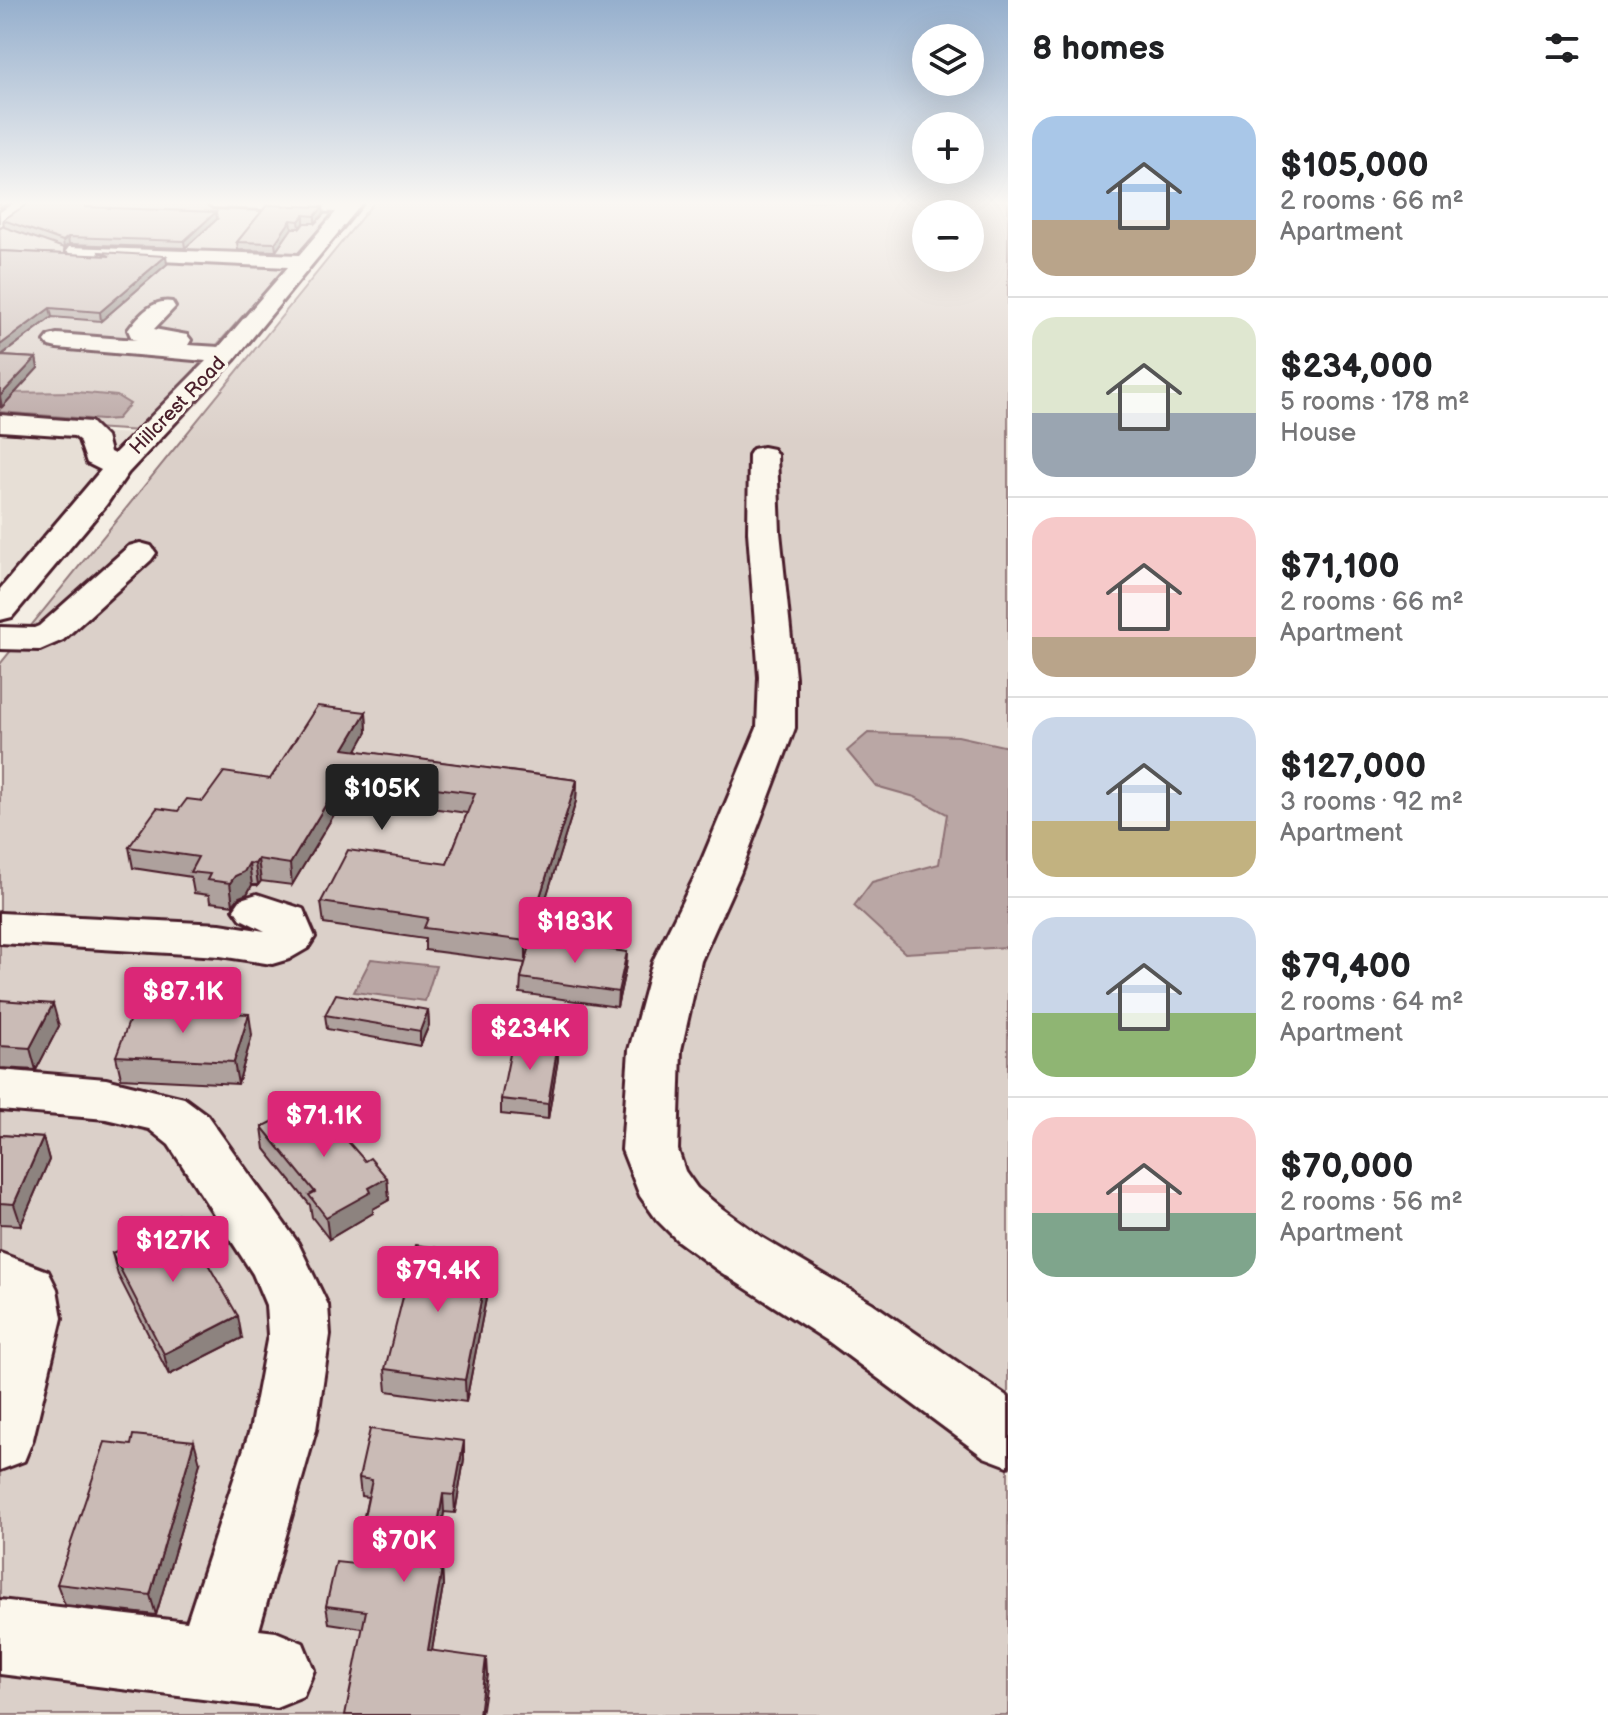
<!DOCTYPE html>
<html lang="en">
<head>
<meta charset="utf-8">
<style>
  :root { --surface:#fff; --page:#f6f6f6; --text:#202124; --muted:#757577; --line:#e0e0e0; --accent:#db2777 }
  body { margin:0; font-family:"Balsamiq Sans",sans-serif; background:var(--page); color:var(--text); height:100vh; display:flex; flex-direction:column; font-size:30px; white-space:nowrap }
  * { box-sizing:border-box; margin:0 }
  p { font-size:26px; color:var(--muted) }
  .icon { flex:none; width:44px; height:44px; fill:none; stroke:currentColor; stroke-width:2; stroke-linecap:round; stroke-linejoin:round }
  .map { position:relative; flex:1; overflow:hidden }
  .side { display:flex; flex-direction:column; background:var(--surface); width:600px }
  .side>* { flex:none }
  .tools { position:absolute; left:912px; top:24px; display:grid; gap:16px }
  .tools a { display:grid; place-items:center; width:72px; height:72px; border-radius:50%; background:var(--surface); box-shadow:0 8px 32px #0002; font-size:40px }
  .price { position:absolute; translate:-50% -68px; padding:0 18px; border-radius:8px; background:var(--accent); color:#fff; font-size:26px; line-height:52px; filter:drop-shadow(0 2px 4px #0008) }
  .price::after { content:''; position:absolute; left:50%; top:48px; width:24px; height:18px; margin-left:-12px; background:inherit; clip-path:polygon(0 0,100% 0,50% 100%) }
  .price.current { background:#222; color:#fff }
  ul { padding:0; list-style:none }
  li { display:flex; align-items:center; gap:24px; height:200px; padding:0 24px }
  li+li { border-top:2px solid var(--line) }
  li span { display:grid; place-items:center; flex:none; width:224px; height:160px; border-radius:24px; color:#555 }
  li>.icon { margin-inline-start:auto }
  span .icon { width:96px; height:96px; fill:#fffc; stroke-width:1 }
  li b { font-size:34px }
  h2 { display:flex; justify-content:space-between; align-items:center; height:96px; padding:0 24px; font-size:34px }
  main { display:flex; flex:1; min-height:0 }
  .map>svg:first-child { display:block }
</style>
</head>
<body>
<main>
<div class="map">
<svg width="1008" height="1715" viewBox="0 0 1008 1715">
  <rect width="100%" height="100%" fill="#f4eee4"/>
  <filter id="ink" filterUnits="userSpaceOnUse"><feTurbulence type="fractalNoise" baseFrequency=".0125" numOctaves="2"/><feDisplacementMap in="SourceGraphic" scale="16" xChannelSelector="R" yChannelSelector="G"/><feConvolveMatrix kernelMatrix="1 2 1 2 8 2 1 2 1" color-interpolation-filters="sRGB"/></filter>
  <g filter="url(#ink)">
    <path fill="#e7dfd6" d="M0,427l134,7 -134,149z"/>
    <path fill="#dbd0c9" stroke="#92787a" stroke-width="2" fill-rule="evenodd" d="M0,201h345l-205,230 -140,-9z
      M375,201h633v1514h-1008v-1051zM926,214h44v44h-44z"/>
    <path fill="#baa7a5" stroke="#8d7174" stroke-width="2" d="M76,392l41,4 13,8 -13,15 -15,1 -102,-8v-16l4,-3z
      M868,733l90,3 50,11v200l-103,6 -51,-47 18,-24 67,-18 8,-50 -32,-17 -39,-11 -29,-35z
      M371,959l65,7 -11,35 -71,-9z"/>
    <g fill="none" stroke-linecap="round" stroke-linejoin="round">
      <defs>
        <path id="minor" d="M17,201h21l-38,25v-14z
          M204,201h160l-130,159 -106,113 -22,32 -94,112 -12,3v-31l101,-119 -14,-7 -8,-23 -5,-4 -74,-5v-16l91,7 15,15 4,15 4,2 92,-93 -149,-13 -8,-2 -4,-5 4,-5 8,-2 80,6 -5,-1 -4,-9c10,-14 26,-32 44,-28l3,5 -21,22 33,6 4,5 -3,5 31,2 69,-80 -212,-10 -10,-6 3,-4 230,8 37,-43 -123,-5z
          M763,447l10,2 4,6 3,77 15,145v51l-55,146 -39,87 -20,89 -3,100 7,21 12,17 23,19 41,30 111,66 136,94v69l-24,-9 -156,-116 -109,-70 -41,-30 -21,-21 -17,-24 -18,-46 7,-100 24,-89 43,-87 61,-146 2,-51 -11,-145 1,-77 4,-6z
          M140,543l11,3 5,7 -5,7 -88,80 -23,10 -40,-1v-22l34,1 5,-2 90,-80z
          M257,894l46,15 12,28 -7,11 -19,11 -17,5 -52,-8 -220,-13v-30l220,11 45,7 -24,-12 -7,-10 7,-10z
          M0,1070l106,9 78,19 23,17 91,128 30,62 2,30 -14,95 -57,200 17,2 27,11 11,27 -11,27 -27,11 -276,-34v-74l187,22 63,-192 18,-95 -2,-30 -13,-31 -84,-129 -20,-16 -43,-10 -106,-9z
          M0,1253l48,18 9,18 5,29 -29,121 -9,22 -24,9z"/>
      </defs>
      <use href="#minor" stroke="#4a1f2b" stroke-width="6"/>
      <use href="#minor" fill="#fbf7ec" fill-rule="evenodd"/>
    </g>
    <path fill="#aea19d" stroke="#4a1f2b" stroke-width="2" d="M267,205l57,9 -9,9h-11l-4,5h-8l-16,23 -38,-1 -1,-8z
      M86,207l131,12 -32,29 -116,-4 -5,4 -60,-21 -1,-7z
      M0,251l100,5 -1,-4 68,12 -66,57 -49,-4 -51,39 35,2 2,10 -36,39h-2z
      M366,712l1,20 -11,19 221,29 -1,21 -43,138 94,13 -1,14 -9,41 -97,-14 1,-15 4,-15 -100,-13v-11l-101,-15 -3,-22 126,-38 20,-51 -122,-17 -53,89 -31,-4 -3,4h-6l-5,9 -8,3 -6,8 -23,-3 -1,-7 -15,-2 -3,-16 -58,-9 -4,-21 49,-36 25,-10 67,-22z
      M0,1000l59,26 -23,44 -36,-2z
      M428,1010l1,15 -9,21 -93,-17 -2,-14z
      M252,1035l-14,49 -117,-6 -5,-22z
      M558,1044v15l-10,60 -47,-5v-15z
      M262,1127l103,34 22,17 2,22 -16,9v4l-44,26 -17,-22 -2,-12 -45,-56z
      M0,1135l43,3 6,22 -28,65 -21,-1z
      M125,1239l117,99 -73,37 -51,-100 -6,-22 15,-6z
      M467,1258l22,25 -23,119 -79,-11 -2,-22z
      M464,1460l-9,53 -11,-1 -9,54 7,2 1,18 -11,64 55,25 -125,-47 -33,-5 -3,-17 28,-42 14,-67 -7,-1 -2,-18z
      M200,1463l-44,152 -91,-10 -8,-21z"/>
    <path fill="#8d837f" stroke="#4a1f2b" stroke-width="2" d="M0,201h12l-12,7z
      M323,207l1,7 -9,9v-7z
      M216,212l1,7 -32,29 -1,-7z
      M304,215v8l-4,5 -1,-7z
      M291,220l1,8 -16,23 -1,-8z
      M68,237l1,7 -5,4 -1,-7z
      M166,256l1,8 -66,57 -1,-9z
      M50,308l2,9 -52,39v-11z
      M36,358l2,10 -36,39 -2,-11z
      M366,712l1,20 -21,38 -2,-21z
      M343,776l2,20 -53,89 -2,-21z
      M577,780l-1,21 -50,162v-22z
      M258,859l3,22 -3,4 -3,-21z
      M249,863l3,22 -5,9 -8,3 -6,8 -3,-22 5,-7z
      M627,952l-1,14 -9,41 1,-15z
      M53,1004l6,22 -23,44 -6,-22z
      M428,1010l1,15 -9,21v-15z
      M249,1014l3,21 -14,49 -4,-22z
      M558,1044v15l-10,60v-15z
      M43,1138l6,22 -28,65 -7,-21z
      M387,1178l2,22 -16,9v4l-44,26 -3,-22 43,-29z
      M489,1261v22l-23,119 -1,-22z
      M238,1316l4,22 -73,37 -5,-21z
      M194,1441l6,22 -44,152 -6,-20z
      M464,1441v19l-9,53 -1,-18z
      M443,1494l1,18 -12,71 -1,-17z
      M442,1568l1,18 -14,81 -1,-17z
      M486,1658l1,17 -6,40h-2z"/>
    <path fill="#cabbb6" stroke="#4a1f2b" stroke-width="2" d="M32,201h53v6l131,5 -32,29 -116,-4 -5,4 -60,-21z
      M267,205l56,2 -8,9 -11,-1 -5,6 -8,-1 -16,23 -38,-1z
      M0,251l110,5 -11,-4 67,4 -66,56 -50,-4 -50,37z
      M0,356l36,2 -36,38z
      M317,706l49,6 -22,37 233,31 -51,161 -102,-13 4,-10 -107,-16 27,-52 99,14 28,-71 -132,-17 -53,88 -32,-5 -3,5 -6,-1 -5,9 -9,4 -5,7 -23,-3 3,-6 -20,-2 8,-15 -69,-10 28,-39 21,3 9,-12 16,2 21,-29 46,7z
      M532,939l95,13 -9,40 -97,-14z
      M336,994l92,16 -8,21 -95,-16z
      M0,1000l53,4 -23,44 -30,-2z
      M134,1008l115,6 -15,48 -118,-6z
      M513,1039l45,5 -10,60 -47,-5z
      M305,1105l4,5 8,-4 48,55 5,-3 17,20 -18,10 2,4 -45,25 -17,-22 6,-3 -53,-65z
      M0,1135l43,3 -29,66 -14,-1z
      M179,1214l59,102 -74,38 -52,-101 17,-7 -4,-7z
      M416,1245l50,7 -1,6 24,3 -24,119 -80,-11z
      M370,1429l94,12 -10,54 -11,-1 -12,72 11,2 -14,82 58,8 -7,57h-134l21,-104 -40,-5 10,-44 18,2 18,-84 -13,-2z
      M133,1435l61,6 -44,154 -93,-11 48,-142 26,3z"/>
  </g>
  <linearGradient id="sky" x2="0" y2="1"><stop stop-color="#95afcd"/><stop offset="0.46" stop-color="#faf7f3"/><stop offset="1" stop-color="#faf7f3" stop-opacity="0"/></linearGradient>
  <rect width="1008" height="441" fill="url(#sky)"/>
  <g text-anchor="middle" stroke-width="7" stroke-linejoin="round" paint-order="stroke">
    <g font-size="20" fill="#4a1f2b" stroke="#fbf7ec">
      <text transform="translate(177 405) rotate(-46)" y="7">Hillcrest Road</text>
    </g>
  </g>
</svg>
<div class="tools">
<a><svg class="icon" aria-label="layers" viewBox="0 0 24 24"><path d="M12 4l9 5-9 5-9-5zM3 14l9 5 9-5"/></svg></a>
<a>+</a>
<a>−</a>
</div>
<b class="price current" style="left:382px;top:832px">$105K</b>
<b class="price" style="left:575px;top:965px">$183K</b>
<b class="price" style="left:183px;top:1035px">$87.1K</b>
<b class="price" style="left:530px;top:1072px">$234K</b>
<b class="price" style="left:324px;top:1159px">$71.1K</b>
<b class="price" style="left:173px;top:1284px">$127K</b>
<b class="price" style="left:438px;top:1314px">$79.4K</b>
<b class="price" style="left:404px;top:1584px">$70K</b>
</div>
<section class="side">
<h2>8 homes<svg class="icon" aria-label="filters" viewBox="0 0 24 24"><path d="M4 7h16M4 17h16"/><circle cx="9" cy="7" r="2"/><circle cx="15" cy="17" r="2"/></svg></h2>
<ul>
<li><span style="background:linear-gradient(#a9c7e8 65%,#b9a48a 0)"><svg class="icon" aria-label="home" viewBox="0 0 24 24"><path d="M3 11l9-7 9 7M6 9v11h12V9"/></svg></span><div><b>$105,000</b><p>2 rooms · 66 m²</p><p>Apartment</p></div></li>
<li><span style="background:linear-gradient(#dfe7d0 60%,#9aa5b1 0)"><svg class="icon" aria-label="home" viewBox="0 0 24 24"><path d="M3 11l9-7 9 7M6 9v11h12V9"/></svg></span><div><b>$234,000</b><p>5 rooms · 178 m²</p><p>House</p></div></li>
<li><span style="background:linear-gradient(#f6c9c9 75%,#b9a48a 0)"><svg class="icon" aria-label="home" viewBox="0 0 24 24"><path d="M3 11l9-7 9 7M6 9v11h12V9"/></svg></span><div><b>$71,100</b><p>2 rooms · 66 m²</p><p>Apartment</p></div></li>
<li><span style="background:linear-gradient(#c9d6e8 65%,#c2b280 0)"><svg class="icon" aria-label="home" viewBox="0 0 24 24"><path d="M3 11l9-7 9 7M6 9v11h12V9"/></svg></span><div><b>$127,000</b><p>3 rooms · 92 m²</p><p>Apartment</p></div></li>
<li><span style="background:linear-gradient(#c9d6e8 60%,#8fb573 0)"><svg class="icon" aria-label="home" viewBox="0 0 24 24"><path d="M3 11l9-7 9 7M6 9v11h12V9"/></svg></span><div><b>$79,400</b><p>2 rooms · 64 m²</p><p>Apartment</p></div></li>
<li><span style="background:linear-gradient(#f6c9c9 60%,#7fa58c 0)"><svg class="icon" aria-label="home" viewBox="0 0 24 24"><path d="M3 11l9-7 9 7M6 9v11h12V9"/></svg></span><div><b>$70,000</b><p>2 rooms · 56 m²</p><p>Apartment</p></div></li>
</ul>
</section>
</main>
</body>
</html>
